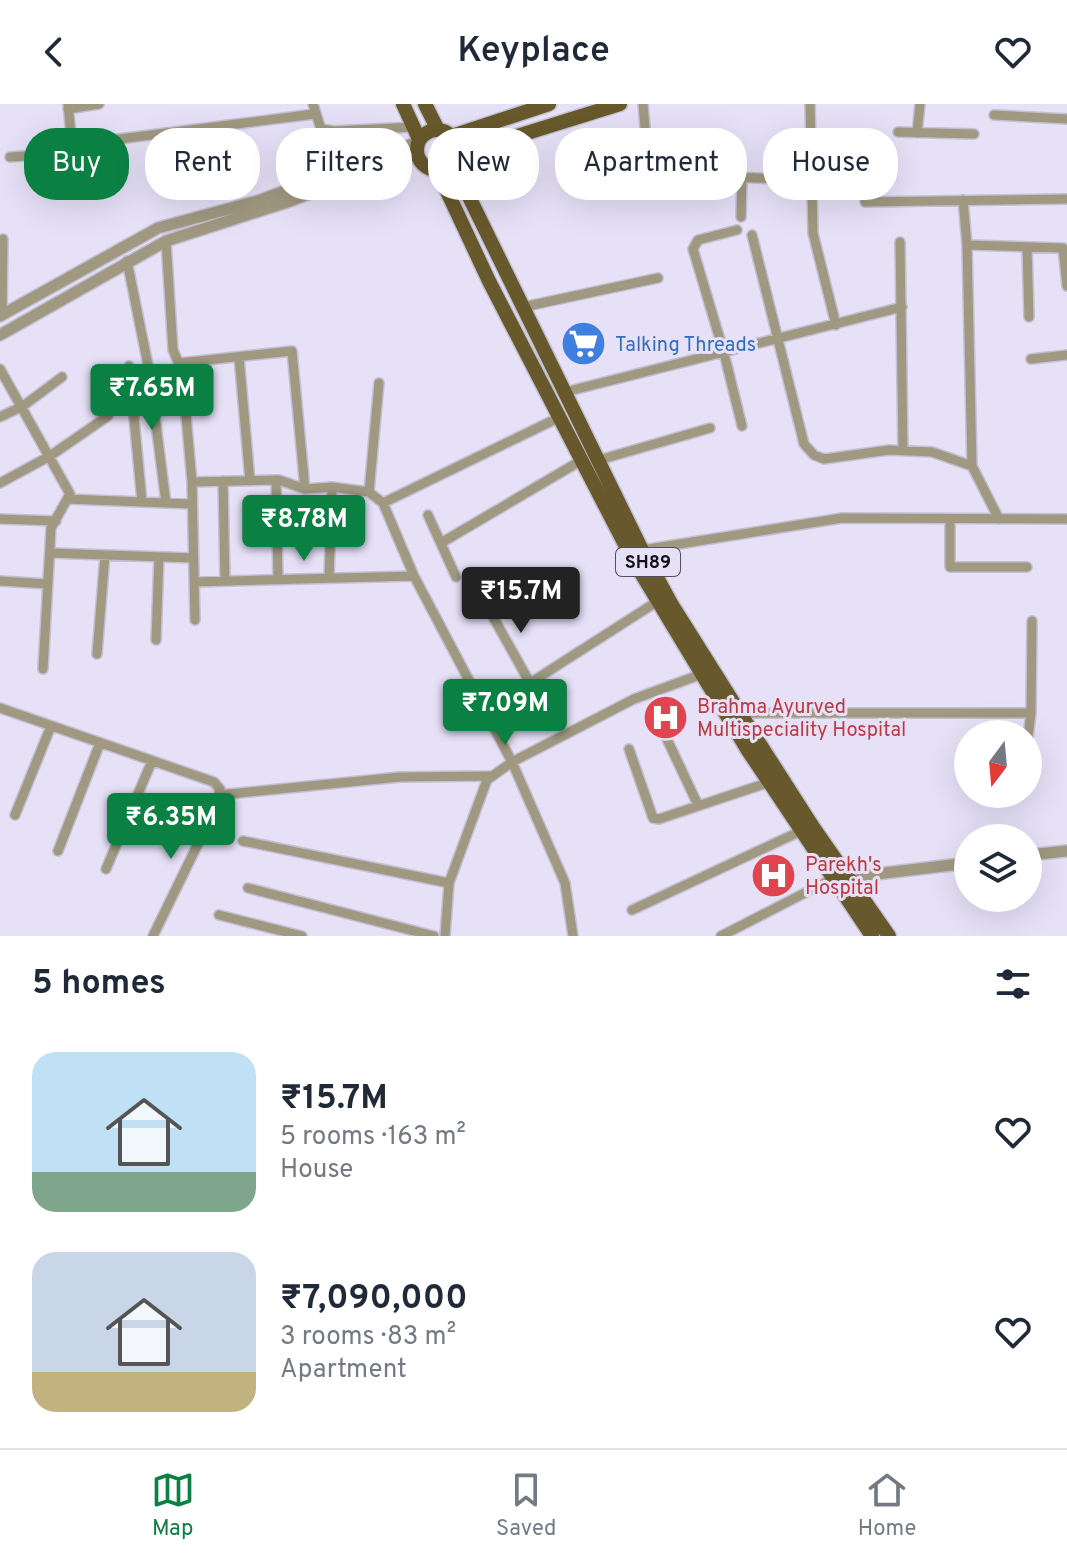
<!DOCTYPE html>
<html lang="en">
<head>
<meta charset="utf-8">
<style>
  :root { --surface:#fff; --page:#f6f6f7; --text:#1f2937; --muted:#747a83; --line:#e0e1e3; --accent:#0b8043 }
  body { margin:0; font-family:Overpass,sans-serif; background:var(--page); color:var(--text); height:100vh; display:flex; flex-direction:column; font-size:30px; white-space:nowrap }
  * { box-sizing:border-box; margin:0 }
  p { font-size:26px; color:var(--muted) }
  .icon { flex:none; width:44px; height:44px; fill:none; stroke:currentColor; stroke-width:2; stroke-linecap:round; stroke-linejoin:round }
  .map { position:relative; height:832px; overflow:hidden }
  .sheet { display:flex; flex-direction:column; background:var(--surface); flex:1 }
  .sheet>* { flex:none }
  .top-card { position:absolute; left:24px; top:24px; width:1020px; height:72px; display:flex; gap:16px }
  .needle { width:52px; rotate:196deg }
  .controls { position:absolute; left:954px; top:616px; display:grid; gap:16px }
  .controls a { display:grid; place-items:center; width:88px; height:88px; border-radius:50%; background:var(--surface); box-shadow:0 8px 32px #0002; font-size:40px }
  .price { position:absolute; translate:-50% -68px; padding:0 18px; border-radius:8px; background:var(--accent); color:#fff; font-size:26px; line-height:52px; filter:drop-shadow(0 2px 4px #0008) }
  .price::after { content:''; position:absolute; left:50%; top:48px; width:24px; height:18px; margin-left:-12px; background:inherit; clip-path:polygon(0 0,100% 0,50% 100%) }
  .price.on { background:#222; color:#fff }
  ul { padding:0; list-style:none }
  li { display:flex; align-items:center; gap:24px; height:200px; padding:0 32px }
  li span { display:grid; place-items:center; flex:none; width:224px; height:160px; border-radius:24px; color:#555 }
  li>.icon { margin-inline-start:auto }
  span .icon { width:96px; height:96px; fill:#fffc; stroke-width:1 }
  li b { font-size:34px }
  h2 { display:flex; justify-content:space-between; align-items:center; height:96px; padding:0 32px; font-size:34px }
  .tag { padding:0 28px; border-radius:32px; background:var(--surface); box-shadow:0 8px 32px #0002; font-size:28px; line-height:72px }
  .tag.on { background:var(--accent); color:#fff }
  header { display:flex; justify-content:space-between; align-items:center; height:104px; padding:0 32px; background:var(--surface); font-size:36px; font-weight:600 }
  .menu { display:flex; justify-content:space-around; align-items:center; height:112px; border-top:2px solid var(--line); background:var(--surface); font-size:22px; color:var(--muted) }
  .menu a { display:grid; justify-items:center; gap:4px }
  .menu .on { color:var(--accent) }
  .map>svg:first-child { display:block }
</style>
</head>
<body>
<header><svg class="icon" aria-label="back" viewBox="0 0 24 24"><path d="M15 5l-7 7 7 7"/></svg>Keyplace<svg class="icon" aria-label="heart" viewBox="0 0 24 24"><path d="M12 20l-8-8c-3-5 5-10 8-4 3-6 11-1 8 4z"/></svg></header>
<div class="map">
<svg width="1067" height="832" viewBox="0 0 1067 832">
  <rect width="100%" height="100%" fill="#e6e1f7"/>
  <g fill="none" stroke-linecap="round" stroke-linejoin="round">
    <defs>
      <path id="minor" d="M313,0l8,25 14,2 79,-4
        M643,0l3,34 18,13 4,18 6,6 139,5
        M810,0l3,129 23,92
        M68,5l31,-5
        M994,11l73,4
        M898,28l76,2
        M917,29l3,-29
        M72,41l242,-31
        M10,53l59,-4 3,-8 -4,-41
        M963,96l4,45
        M865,98l202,-3
        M741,113l1,-39
        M737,126l-39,10 -5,9 31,104 18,73
        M752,131l52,209 10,11 10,4 65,-9 43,2 40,14
        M166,137l7,109 9,21 10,111 3,138
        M900,138l3,209
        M1027,143l2,70
        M127,157l22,109 17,133
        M523,203l135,-29
        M2,211l1,-76
        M239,253l11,124
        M1031,255l36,-4
        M179,259l113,-12 13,138
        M129,262l13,136
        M0,265l70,125 -19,34 -8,141
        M565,288l337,-85
        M0,313l23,-11 39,-29
        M599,356l111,-32
        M276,376l2,100
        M223,377l2,100
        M192,378l87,-2 26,9 27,-2 37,5 14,11 177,-86
        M0,379l50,-27 58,-40
        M369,388l10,-109
        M67,395l125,5
        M383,399l31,73 98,186 53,121 8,53
        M428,411l28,62
        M0,415l56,2
        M950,415v48h77
        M999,415l-27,-53 -5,-221 96,3 4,38
        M441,439l141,-83
        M642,446l200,-32 225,1
        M50,449l143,5
        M329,474l3,-91
        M0,477l48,3
        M194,478l220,-6
        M522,484l-29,22 -1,5 38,68
        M156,536l3,-83
        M97,550l8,-99
        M0,604l214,74 6,7 -3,16 -64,131
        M484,604l46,-25 128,-82
        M740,609h291
        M665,631l33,70
        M1028,633l3,-24 1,-92
        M629,645l24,69 6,1 111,-37
        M219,691l181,-18 91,-1
        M15,711l36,-89
        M243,737l206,42
        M58,747l42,-108
        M106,765l46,-108
        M248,784l186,48
        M632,806l171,-80
        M219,811l83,21
        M445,832l4,-53 38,-103 25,-18 122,-63 68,-25
        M721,832l113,-58"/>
      <path id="tertiary" d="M0,212l158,-88 100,-27 160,-59
        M0,231l166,-94 121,-39 130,-49
        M1028,751l39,-4
        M853,778l15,-7 100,-12"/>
      <path id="primary" d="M403,0l16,35
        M425,0l13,26
        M417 46a20 20 0 1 1 40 0a20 20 0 1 1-40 0Z
        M452,32l97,-32
        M456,51l164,-51
        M452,58l190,388 30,55 68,108 73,114 76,109
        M437,66l52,111 143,277 115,191 125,187"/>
    </defs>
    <use href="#minor" stroke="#c4c0d3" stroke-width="12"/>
    <use href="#tertiary" stroke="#c4c0d3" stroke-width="14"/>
    <use href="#primary" stroke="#c4c0d3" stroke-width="17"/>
    <use href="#minor" stroke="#a09880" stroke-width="9"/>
    <use href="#tertiary" stroke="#a09880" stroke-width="11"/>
    <use href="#primary" stroke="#68592c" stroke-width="14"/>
  </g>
  <defs>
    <symbol id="supermarket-disc" viewBox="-11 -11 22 22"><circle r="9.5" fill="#3f7fe0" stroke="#e6e1f7"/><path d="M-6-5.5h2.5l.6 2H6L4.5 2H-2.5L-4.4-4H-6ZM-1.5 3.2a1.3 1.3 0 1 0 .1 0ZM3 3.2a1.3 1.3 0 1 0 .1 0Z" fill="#fff"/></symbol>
    <symbol id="hospital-disc" viewBox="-11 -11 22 22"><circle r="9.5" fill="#e0444e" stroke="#e6e1f7"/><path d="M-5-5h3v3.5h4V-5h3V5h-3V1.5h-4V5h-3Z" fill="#fff"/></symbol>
  </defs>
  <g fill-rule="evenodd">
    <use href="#supermarket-disc" x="558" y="214" width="51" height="51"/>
    <use href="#hospital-disc" x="640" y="588" width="51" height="51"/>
    <use href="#hospital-disc" x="748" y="746" width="51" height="51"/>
  </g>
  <g text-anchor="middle" stroke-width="6" stroke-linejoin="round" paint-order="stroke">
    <rect fill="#e6e1f7" stroke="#524f5b" stroke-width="2" x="616" y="444" width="64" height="28" rx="6"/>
    <g font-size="18" font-weight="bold" fill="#121018">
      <text x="648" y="464">SH89</text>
    </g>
    <g font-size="20" fill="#366cbe" stroke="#e6e1f7" text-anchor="start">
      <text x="615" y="247">Talking Threads</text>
    </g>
    <g font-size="20" fill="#be3a42" stroke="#e6e1f7" text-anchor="start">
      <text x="697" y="609">Brahma Ayurved<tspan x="697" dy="23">Multispeciality Hospital</tspan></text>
      <text x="805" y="767">Parekh's<tspan x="805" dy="23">Hospital</tspan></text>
    </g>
  </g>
</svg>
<div class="controls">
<a><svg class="needle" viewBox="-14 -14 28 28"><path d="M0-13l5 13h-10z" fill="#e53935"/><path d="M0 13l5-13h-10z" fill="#747a83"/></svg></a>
<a><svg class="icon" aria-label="layers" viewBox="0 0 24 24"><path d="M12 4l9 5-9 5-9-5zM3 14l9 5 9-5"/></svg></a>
</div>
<b class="price" style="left:152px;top:328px">₹7.65M</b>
<b class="price" style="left:304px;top:459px">₹8.78M</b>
<b class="price on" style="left:521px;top:531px">₹15.7M</b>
<b class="price" style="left:505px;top:643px">₹7.09M</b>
<b class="price" style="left:171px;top:757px">₹6.35M</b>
<div class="top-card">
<a class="tag on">Buy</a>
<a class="tag">Rent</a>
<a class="tag">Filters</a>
<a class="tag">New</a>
<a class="tag">Apartment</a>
<a class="tag">House</a>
</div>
</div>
<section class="sheet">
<h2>5 homes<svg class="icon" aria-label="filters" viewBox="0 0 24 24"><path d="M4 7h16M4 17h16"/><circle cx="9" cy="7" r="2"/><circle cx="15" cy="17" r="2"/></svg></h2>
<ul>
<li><span style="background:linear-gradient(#bfe0f5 75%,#7fa58c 0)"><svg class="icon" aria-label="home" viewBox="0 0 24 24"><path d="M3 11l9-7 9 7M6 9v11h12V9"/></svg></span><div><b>₹15.7M</b><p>5 rooms · 163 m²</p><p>House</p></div><svg class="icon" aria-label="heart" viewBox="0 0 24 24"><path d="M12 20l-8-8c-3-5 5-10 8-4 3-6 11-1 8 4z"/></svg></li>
<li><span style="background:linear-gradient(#c9d6e8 75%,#c2b280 0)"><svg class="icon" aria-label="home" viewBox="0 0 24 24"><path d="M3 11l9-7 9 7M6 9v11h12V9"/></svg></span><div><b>₹7,090,000</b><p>3 rooms · 83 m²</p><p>Apartment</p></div><svg class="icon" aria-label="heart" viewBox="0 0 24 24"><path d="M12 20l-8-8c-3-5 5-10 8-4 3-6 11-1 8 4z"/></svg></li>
</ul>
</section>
<nav class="menu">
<a class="on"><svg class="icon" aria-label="map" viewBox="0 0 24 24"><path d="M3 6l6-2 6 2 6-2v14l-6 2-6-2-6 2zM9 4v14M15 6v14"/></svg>Map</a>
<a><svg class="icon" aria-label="saved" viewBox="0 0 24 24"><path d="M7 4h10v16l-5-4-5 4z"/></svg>Saved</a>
<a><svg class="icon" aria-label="home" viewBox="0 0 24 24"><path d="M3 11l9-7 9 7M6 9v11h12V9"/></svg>Home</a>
</nav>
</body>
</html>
